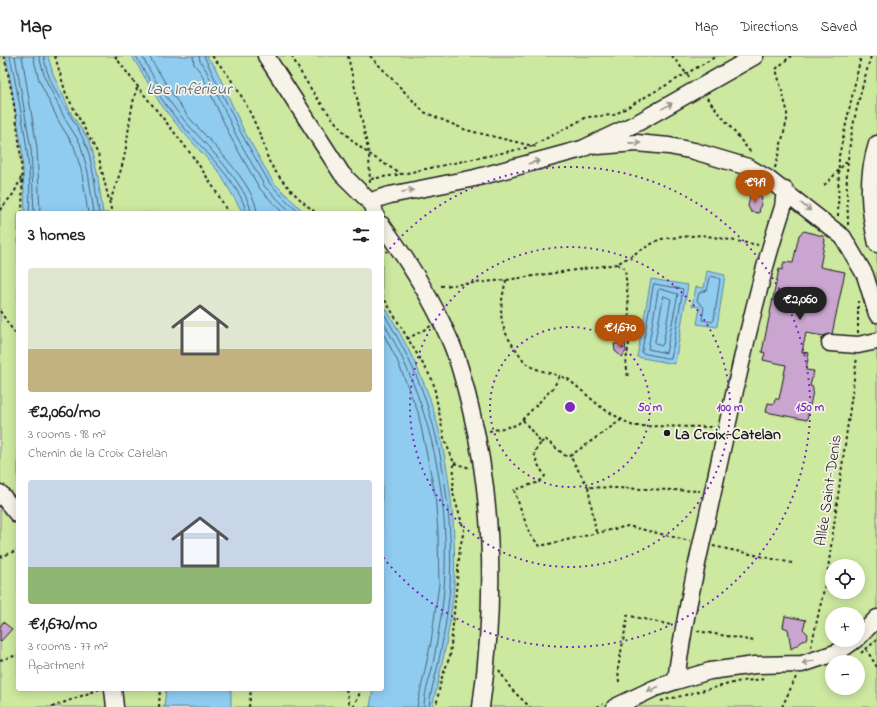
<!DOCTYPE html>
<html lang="en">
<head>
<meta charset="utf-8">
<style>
  :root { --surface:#fff; --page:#f6f6f6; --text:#202124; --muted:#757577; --line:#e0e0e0; --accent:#b45309 }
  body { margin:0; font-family:"Indie Flower",sans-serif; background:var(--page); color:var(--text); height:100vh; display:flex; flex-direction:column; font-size:15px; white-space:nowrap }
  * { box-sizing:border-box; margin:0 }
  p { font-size:13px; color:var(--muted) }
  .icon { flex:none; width:22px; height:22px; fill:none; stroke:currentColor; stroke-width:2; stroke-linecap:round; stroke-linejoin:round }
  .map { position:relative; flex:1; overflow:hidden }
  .details { position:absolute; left:16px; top:155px; width:368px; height:480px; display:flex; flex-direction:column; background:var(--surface); border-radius:4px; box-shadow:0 2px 10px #0003 }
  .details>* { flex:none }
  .tools { position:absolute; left:825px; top:503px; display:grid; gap:8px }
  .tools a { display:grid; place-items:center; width:40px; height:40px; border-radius:50%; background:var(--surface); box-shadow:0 2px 10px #0003; font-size:20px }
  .price { position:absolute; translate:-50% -34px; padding:0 9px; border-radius:14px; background:var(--accent); color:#fff; font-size:13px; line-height:26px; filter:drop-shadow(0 1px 2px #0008) }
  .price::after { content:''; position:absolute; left:50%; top:24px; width:12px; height:9px; margin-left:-6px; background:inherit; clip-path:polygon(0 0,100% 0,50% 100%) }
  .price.selected { background:#222; color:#fff }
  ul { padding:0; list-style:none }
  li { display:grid; align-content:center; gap:8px; height:212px; padding:0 12px }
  li span { display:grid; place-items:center; height:124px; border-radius:4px; color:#555 }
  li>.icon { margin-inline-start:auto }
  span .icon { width:72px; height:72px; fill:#fffc; stroke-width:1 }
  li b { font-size:17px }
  h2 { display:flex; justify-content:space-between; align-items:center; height:48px; padding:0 12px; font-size:17px }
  header { display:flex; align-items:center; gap:24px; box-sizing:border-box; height:56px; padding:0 20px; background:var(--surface); border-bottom:1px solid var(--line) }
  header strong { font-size:19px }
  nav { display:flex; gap:22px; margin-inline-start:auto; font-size:14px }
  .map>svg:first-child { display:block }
</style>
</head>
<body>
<header>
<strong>Map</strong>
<nav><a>Map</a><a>Directions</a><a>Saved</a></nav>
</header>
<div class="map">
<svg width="877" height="651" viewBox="0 0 877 651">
  <rect width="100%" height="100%" fill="#eee3e3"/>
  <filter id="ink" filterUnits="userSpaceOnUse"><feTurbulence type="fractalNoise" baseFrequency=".025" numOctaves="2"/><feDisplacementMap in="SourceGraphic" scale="8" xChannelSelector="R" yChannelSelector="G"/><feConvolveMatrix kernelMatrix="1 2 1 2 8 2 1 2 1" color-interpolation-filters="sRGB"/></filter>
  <g filter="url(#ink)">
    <path fill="#cde9a0" stroke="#74825e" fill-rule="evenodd" d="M0,0h877v651h-877zM18,157h364v476h-364zM832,510h26v26h-26zM832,558h26v26h-26zM832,606h26v26h-26z"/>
    <path fill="#90ccf0" stroke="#62869b" d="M6,0h42l5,18 19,41 16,24 9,32 6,42h-78l-3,-63z
      M132,0h74l8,9 30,66 29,51 32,31h-62l-24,-41 -42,-47 -17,-22z
      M707,215l18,4 -8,52 -20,-3 3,-17 -8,-1 4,-19 8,1z
      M651,223l37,6 -13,79 -38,-7z
      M382,246c17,28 33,58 45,89 21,56 30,135 27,194 -3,41 -12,82 -22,122h-62l3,-18h9z
      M166,633h65v18h-67z"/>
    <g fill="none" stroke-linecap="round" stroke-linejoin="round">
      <path stroke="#4a6271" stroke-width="1" d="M10,0c10,51 23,105 19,157
        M15,0l16,93 3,64
        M22,0l15,92 3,65
        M33,0l6,24 20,42 15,24 8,27 6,40
        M39,0l6,22 20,41 15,24 8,29 6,41
        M44,0c3,32 28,57 40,85 10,23 11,48 15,72
        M136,0c12,23 27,47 44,67 17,20 64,64 66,90
        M142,0c11,22 26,45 42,64 17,20 66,67 67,93
        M149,0c12,20 24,40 38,59 18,22 69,69 70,98
        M193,0l1,8 7,9 30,65 29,51 23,24
        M199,0l1,5 6,9 30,65 29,52 27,26
        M204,0l37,77 29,51 29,29
        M712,220l8,3 -6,41 -2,2 -10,-2 2,-13 -7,-6 2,-8 8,-3 3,-12z
        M654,228l29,5 -12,70 -29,-6z
        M660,233l18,5 -12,59 -18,-4 10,-58z
        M664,240l7,3 -8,45 -2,2 -6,-3z
        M382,254c18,31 36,64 46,98 17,52 25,123 22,177 -2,28 -7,56 -13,84 -3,12 -7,25 -8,38
        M382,264c51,85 72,190 60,289 -3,20 -6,40 -10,60 -3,12 -8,25 -8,38
        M382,275l15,29 21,52 17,82 3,38 1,52 -8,58 -14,65"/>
    </g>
    <path fill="#c9a5cf" stroke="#1c1c1c" d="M755,139l7,3 -3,15 -8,-1 -3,-6 2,-10z
      M804,175l19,5 2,4 -5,27 25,5 -13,62 -8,2 -18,-3 -4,19 7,1 -3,17 8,1 -4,15 3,1v4l-6,29 -41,-8 2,-9 6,1 1,-5h4l7,-34 -23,-5 2,-7 -3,-1 17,-83 3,1 2,-8 9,1 6,-28z
      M625,287l1,8 -4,6 -7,-6 -1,-7z
      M785,560l21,4 -3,9 5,5 -2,5 -15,10 -3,-20 -5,-2z
      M3,566l9,7 -12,13v-15z"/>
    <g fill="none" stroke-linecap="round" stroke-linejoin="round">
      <defs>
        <path id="minor" d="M266,0l76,118 31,31 2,8
          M877,88c-11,35 -8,65 0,100
          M598,90l38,-3 33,3 25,5 54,16 19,11 76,59 22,38 12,39
          M373,149l4,-6 13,-4 85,-17 107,-29 57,-27 116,-66
          M382,169c27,37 52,77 70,120 8,20 13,40 18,61 25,99 25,200 11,301
          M830,287l28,2 19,-4
          M0,437l18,22
          M858,582l19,-20
          M676,625c8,-67 25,-133 39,-199 20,-92 39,-186 68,-275l2,-17
          M113,633l2,18
          M615,651l40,-19 21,-7 34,-10 45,-6 47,-1 36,-12 17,-12"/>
      </defs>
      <use href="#minor" stroke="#1c1c1c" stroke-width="19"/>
      <path stroke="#1c1c1c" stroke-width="2" stroke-dasharray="3 3" stroke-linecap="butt" d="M4,0c12,51 20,105 18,157
        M55,0l11,38 32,60 14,59
        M115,0c37,53 83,98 113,157
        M212,0c23,25 36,50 49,81 4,8 5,19 9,26 12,20 29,36 46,50
        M292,0c12,25 37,61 56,80 15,16 34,26 53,38
        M348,0l21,98 1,30
        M370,0l54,56 42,18 71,17
        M672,0l18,22
        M707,42l45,56
        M775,112l12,-48v-10l-11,-41 15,-13
        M371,123l31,-5 128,-27 57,-30 27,-2 103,-59
        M824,129l4,-3 19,-21
        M110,145c6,-16 12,-32 15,-48 4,-22 5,-44 12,-65
        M0,154l14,-17 7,-15
        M838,160l1,-60 22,-100
        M848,169c0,-18 -2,-35 -1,-52 2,-40 13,-79 24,-117
        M617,208l8,5 6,62 -5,30 2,17
        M506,224c-7,31 -9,46 12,72 3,5 7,12 12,14 9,5 21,7 30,10
        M441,230l65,-6 111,-16 43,-25 42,-4 56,10
        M382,239l51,86 11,57 10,25 -1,30 11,37 -4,18 -10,108 -9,24 -5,27
        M0,255l18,27
        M858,277v-32
        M407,283l24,-13
        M523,364l18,23 -7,9 3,11 8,13 -6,6 -25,8 16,45 10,11 88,-20 62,15
        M489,375l28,-6 36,-37 7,-12 8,3 34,29 31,18 81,1
        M541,387l4,-4 22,18 3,-1
        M454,407l16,5
        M588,431l-18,-31 51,-36
        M596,476l-8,-45 112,4
        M713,490l79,17
        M0,501l18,-7
        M626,559l45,10
        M697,575l58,10
        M811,591l16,-71 30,-219
        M866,593l11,18
        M861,597l16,-13
        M0,604l18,-5
        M499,614l12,19 19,18
        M619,626l-1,-14 10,-53
        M346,633l4,18
        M661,645l80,-20 25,-2
        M52,651l48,-18
        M159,651l1,-18
        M249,651l2,-18
        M353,651l6,-12 1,-6
        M597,651l6,-3
        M782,651l14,-30"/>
      <use href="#minor" stroke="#f7f3e8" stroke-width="16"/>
    </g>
    <defs><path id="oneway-shaft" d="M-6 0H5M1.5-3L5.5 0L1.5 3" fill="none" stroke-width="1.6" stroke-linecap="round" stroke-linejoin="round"/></defs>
    <g stroke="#94928c">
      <use href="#oneway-shaft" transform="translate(667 50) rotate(-29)"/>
      <use href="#oneway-shaft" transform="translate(635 87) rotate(1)"/>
      <use href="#oneway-shaft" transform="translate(534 106) rotate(-16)"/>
      <use href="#oneway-shaft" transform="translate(408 135) rotate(-10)"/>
      <use href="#oneway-shaft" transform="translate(806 151) rotate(38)"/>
      <use href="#oneway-shaft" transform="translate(808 606) rotate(166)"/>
      <use href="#oneway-shaft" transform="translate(653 633) rotate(157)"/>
    </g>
  </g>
  <g fill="none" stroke="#7b2cbf" stroke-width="2" stroke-dasharray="2 4">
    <circle cx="570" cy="351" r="80"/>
    <circle cx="570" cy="351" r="160"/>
    <path d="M382 202A240 240 0 1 1 382 500"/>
  </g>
  <circle fill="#1c1c1c" stroke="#f7f3e8" stroke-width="1.5" cx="667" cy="377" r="4"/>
  <g text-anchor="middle" stroke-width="3.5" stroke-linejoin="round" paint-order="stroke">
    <g font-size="16" font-weight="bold" fill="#1c1c1c" stroke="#f7f3e8" text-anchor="start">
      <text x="675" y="383">La Croix-Catelan</text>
    </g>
    <g font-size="16" fill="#1c1c1c" stroke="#f7f3e8">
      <text transform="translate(827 434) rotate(-82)" y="6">Allée Saint-Denis</text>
    </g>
    <g font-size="17" font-style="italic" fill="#455a66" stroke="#f7f3e8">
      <text x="189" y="38">Lac Inférieur</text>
    </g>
  </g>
  <circle cx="570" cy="351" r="6" fill="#7b2cbf" stroke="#f7f3e8" stroke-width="2"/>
  <g font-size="12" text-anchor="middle" font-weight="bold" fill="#7b2cbf" stroke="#f7f3e8" stroke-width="3.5" stroke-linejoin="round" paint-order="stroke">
    <text x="650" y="355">50 m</text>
    <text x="730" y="355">100 m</text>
    <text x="810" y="355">150 m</text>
  </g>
</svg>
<div class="tools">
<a><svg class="icon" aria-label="locate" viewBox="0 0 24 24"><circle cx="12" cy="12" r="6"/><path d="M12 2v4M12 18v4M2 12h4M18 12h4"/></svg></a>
<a>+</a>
<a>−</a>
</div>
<b class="price" style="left:755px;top:148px">€919</b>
<b class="price selected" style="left:800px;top:265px">€2,060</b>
<b class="price" style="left:620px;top:293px">€1,670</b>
<section class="details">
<h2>3 homes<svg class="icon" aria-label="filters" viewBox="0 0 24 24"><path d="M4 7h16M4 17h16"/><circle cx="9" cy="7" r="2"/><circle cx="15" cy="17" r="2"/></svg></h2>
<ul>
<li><span style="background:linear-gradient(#dfe7d0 65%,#c2b280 0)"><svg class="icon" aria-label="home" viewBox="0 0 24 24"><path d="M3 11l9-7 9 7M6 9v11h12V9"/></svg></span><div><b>€2,060/mo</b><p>3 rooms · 98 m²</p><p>Chemin de la Croix Catelan</p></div></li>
<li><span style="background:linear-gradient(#c9d6e8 70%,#8fb573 0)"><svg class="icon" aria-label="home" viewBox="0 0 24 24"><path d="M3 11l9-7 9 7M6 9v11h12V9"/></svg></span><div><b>€1,670/mo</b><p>3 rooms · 77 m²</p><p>Apartment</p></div></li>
</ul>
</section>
</div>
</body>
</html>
